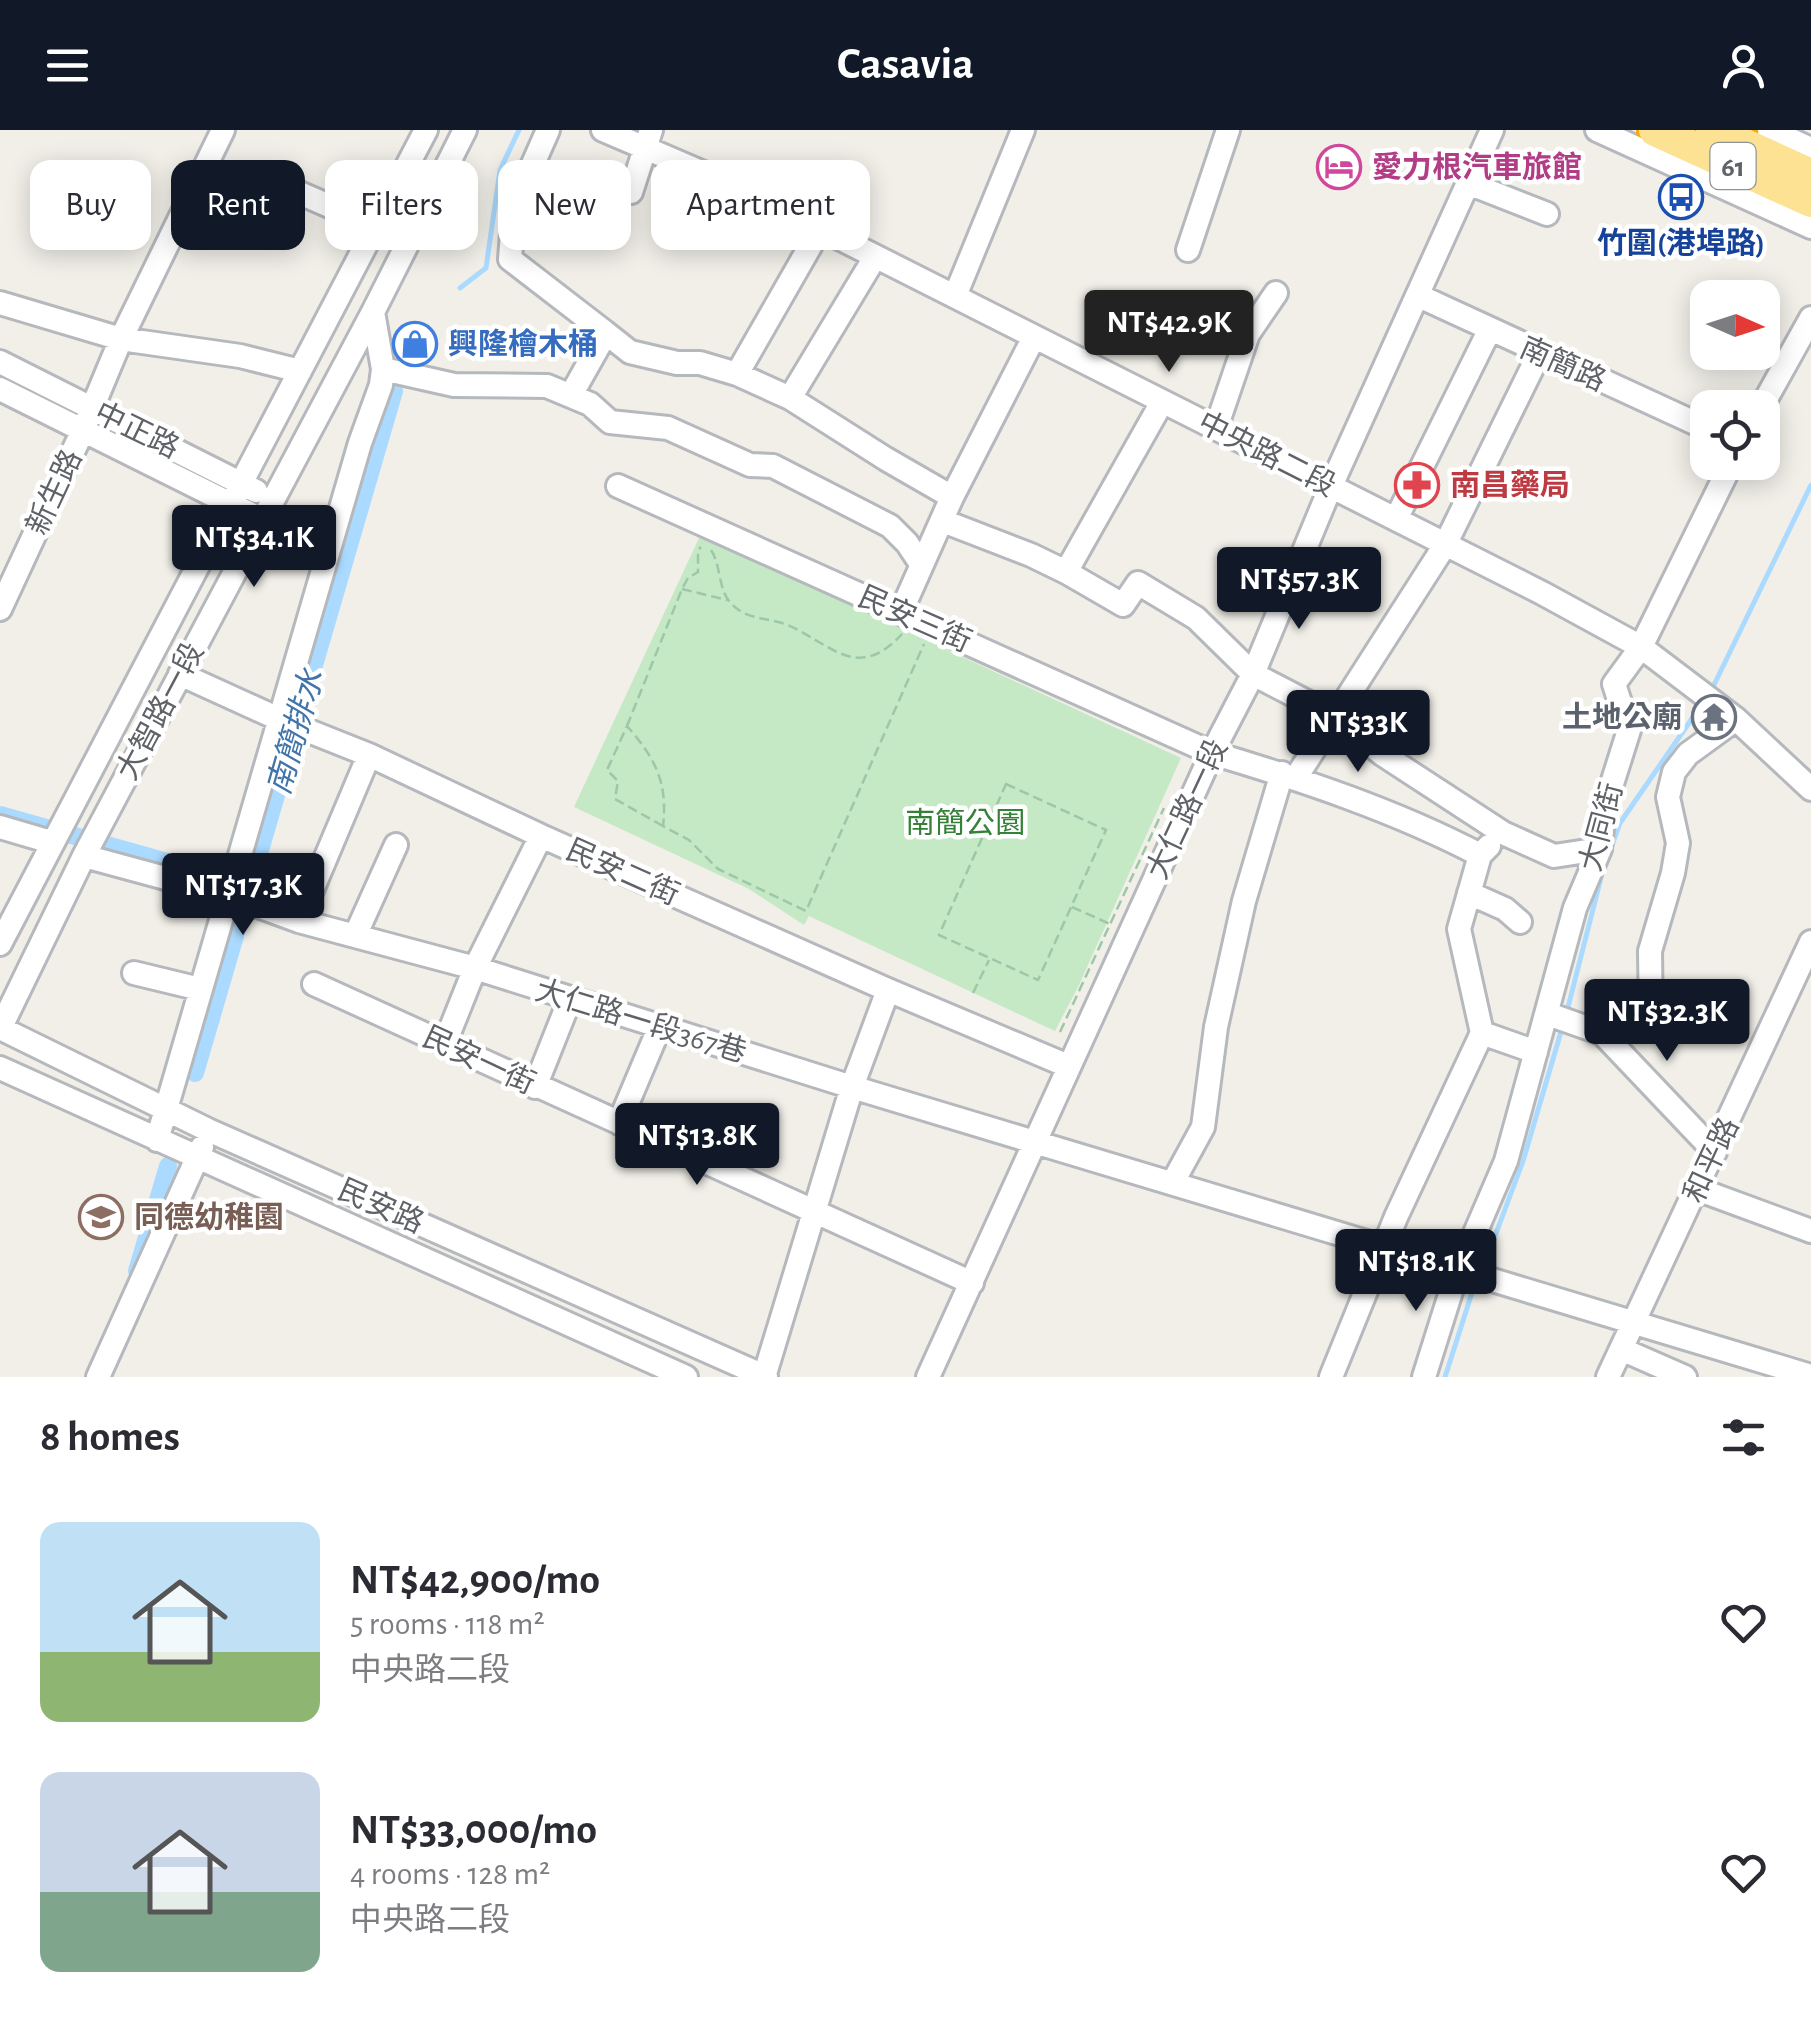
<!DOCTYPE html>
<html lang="en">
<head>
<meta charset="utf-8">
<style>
  :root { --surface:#fff; --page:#f2f2f3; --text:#2b2b33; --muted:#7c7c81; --accent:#111827 }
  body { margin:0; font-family:"Alegreya Sans","Noto Sans TC",sans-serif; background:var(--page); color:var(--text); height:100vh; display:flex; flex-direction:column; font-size:38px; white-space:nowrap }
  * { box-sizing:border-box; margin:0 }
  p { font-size:32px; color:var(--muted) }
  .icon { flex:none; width:55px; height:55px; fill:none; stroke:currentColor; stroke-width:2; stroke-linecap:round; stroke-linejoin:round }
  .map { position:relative; height:1247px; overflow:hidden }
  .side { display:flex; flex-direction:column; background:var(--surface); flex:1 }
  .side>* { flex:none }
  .hud { position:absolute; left:30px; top:30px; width:1000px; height:90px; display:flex; gap:20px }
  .needle { width:65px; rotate:93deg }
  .buttons { position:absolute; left:1690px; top:150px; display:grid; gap:20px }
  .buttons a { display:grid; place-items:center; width:90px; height:90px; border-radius:20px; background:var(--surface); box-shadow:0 5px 25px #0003; font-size:50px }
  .price { position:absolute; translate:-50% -85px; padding:0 22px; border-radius:10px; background:var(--accent); color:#fff; font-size:32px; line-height:65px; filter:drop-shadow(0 2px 5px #0008) }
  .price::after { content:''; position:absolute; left:50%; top:60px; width:30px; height:22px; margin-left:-15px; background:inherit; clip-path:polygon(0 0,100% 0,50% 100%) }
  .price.active { background:#222; color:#fff }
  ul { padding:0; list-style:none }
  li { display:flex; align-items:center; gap:30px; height:250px; padding:0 40px }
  li span { display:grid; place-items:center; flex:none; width:280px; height:200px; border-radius:20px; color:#555 }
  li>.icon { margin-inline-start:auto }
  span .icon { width:120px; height:120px; fill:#fffc; stroke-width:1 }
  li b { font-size:42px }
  h2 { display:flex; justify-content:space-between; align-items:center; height:120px; padding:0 40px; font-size:42px }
  .chip { padding:0 35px; border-radius:20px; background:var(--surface); box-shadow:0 5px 25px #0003; font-size:35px; line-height:90px }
  .chip.active { background:var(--accent); color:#fff }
  header { display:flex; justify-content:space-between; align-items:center; height:130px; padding:0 40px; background:var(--accent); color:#fff; font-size:45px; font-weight:700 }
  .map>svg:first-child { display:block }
</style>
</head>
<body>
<header><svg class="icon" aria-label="menu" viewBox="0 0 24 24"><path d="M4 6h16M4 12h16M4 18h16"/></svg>Casavia<svg class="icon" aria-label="person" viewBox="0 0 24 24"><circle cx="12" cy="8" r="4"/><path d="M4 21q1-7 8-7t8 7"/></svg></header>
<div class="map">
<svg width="1811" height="1247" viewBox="0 0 1811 1247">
  <rect width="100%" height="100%" fill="#f1efe8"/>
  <path fill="#c5e8c5" d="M700,406l481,222 -102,227 -24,46 -246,-115 -5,9 -55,-36 -175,-82z"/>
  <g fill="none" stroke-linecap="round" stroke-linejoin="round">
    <path stroke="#aadaff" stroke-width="5" d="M460,158l26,-20 14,-98 19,-40
      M1711,561l100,-206
      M1610,721l10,-28 82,-119
      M1566,885l37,-145
      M1482,1141l41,-110 40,-136
      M1445,1247l31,-97"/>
    <path stroke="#aadaff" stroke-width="18" d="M0,685l245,69
      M195,943l199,-682
      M137,1141l31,-105"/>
    <defs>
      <path id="minor" d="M548,0l-34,77 -4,52 96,74
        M603,0l145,62 794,401 99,54 95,72 75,70
        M1597,0l214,97
        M1769,0l42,19
        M611,51l20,11 20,-62
        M1468,53l79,31
        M279,54l96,42
        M1188,120l40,-120
        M955,166l68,-166
        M1419,166l289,133
        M0,173l121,36 119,17 60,15
        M0,232l256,129
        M383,239l71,16 93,1 43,18 20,18 58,6 82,37 23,1 117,60 17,17 14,21
        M737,244l83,-145
        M0,259l261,130
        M571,265l35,-62 24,19 47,11h23l37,11 53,24 96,61 66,38
        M790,268l85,-141
        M1761,278l50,-90
        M1216,298l32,-94 28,-41
        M618,356l594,267c91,27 184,58 268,102
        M1396,389l93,-188
        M943,391l88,34 35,17 96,-170
        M1066,442l57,33 15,-22 58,35 57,56 83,43 46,37 121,79 51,23 46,-7
        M0,479l83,-179 38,-91 102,-209
        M901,482l51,-115 82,-160
        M180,544l101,46 88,35 172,81 347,154 180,76
        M1295,649l150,-234 95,-193
        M0,697l51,15
        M84,726l144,39 71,26 176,47 377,119 959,289
        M1469,763l36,16 15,13
        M299,791l70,-166
        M355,806l41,-91
        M0,814l426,-814
        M134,843l66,16
        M314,854l658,299
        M1548,884l54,19 113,119
        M0,898l208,102 558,247
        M0,899l84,-173 289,-544 92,-182
        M1482,903l-23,-104 21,-74 9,-9
        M1482,903l54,19
        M1602,903l30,-12h19l-1,-70 23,-78 5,-30 -10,-46 6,-25 14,-18 48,-35
        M445,913l30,-75 66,-132
        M0,938l686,309
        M535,957l35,-88
        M619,993l41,-97
        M157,1010l203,-697 21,-58 2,-16 -10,-57
        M1173,1052l30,-55 13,-100 28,-126 38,-128
        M1697,1059l114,42
        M1621,1219l64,28
        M98,1247l104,-230
        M764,1247l88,-290 36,-97
        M928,1247l284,-624 41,-79 78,-188 161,-356
        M1331,1247l65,-160 86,-184
        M1424,1247l30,-95 52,-121 69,-253 25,-59 4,-40 25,-79 -15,-46 27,-37 91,-185
        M1608,1247l203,-435"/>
      <path id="highway" d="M1655,0l156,71
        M1712,0l99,45"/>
    </defs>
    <use href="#minor" stroke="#b5b8bc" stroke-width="28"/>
    <use href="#highway" stroke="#f9ab00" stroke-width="38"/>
    <path stroke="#9cc7a9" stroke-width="2.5" stroke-dasharray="10 5" stroke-linecap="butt" d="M711,420c10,15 7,37 18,51 15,19 36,16 56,23 45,18 71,60 117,10
      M682,459l45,11
      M627,596l55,-137 6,-11 10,-6v-22l3,-3
      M1006,654l100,46 -68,150 -99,-45z
      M663,696l-48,-27 3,-18 -11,-11 20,-44c28,32 41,56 36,100l26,14 29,29 88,42 118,-267
      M1072,777l38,17
      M973,863l16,-33
      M1060,902l104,-224"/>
    <use href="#minor" stroke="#fff" stroke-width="22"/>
    <use href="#highway" stroke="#fde293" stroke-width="32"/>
  </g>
  <defs>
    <symbol id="hotel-ring" viewBox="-11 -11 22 22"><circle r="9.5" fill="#fff" stroke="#d1479c" stroke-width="1.5"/><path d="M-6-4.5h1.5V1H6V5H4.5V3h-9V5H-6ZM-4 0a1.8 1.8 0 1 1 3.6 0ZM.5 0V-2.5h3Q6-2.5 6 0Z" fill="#d1479c"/></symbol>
    <symbol id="bus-ring" viewBox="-11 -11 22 22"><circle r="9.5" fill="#fff" stroke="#1a4fb4" stroke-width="1.5"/><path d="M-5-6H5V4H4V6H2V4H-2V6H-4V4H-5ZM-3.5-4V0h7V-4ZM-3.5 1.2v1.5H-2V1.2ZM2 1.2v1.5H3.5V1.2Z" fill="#1a4fb4"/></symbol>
    <symbol id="shop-ring" viewBox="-11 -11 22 22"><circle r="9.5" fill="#fff" stroke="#3f7fe0" stroke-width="1.5"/><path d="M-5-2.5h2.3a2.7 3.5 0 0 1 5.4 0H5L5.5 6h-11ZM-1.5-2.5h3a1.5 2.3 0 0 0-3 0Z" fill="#3f7fe0"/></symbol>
    <symbol id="pharmacy-ring" viewBox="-11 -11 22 22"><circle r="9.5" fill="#fff" stroke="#e0444e" stroke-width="1.5"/><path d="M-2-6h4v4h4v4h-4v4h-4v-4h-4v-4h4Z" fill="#e0444e"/></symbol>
    <symbol id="temple-ring" viewBox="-11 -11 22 22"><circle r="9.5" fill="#fff" stroke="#6b7280" stroke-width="1.5"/><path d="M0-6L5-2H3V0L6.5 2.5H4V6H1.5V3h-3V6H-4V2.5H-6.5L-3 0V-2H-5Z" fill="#6b7280"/></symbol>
    <symbol id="school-ring" viewBox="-11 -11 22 22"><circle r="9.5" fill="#fff" stroke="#8d6e63" stroke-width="1.5"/><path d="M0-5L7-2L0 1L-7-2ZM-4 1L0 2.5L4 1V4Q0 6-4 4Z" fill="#8d6e63"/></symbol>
  </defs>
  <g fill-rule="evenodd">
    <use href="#hotel-ring" x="1314" y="12" width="50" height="50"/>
    <use href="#bus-ring" x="1656" y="42" width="50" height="50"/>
    <use href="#shop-ring" x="390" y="189" width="50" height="50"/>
    <use href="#pharmacy-ring" x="1392" y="330" width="50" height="50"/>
    <use href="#temple-ring" x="1689" y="562" width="50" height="50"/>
    <use href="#school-ring" x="76" y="1062" width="50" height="50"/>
  </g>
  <g text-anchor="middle" stroke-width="9" stroke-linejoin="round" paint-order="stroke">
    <rect fill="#fff" stroke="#8f9295" stroke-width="2.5" x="1710.5" y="13" width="45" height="46" rx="8"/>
    <g font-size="28" font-weight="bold" fill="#5f6368">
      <text x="1733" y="46">61</text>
    </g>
    <g font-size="30" font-weight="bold" fill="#b23c85" stroke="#fff" text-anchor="start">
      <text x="1372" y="47">愛力根汽車旅館</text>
    </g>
    <g font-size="30" font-weight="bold" fill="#164399" stroke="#fff">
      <text x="1681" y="123">竹圍(港埠路)</text>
    </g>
    <g font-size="30" font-weight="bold" fill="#366cbe" stroke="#fff" text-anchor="start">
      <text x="448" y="224">興隆檜木桶</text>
    </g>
    <g font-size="30" fill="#5f6368" stroke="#fff">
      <text transform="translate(1563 234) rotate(24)" y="10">南簡路</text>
      <text transform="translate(137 300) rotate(26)" y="10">中正路</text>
      <text transform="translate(1267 324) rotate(27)" y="10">中央路二段</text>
      <text transform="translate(54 362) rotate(-65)" y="10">新生路</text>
      <text transform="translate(915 489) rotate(24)" y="10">民安三街</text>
      <text transform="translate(160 581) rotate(-62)" y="10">大智路一段</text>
      <text transform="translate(1187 679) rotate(-65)" y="10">大仁路一段</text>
      <text transform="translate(1601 697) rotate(-75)" y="10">大同街</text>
      <text transform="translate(623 742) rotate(24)" y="10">民安二街</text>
      <text transform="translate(641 891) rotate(17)" y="10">大仁路一段367巷</text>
      <text transform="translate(479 930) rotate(25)" y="10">民安一街</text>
      <text transform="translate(1711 1030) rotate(-65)" y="10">和平路</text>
      <text transform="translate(381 1076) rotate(24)" y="10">民安路</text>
    </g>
    <g font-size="30" font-weight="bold" fill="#be3a42" stroke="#fff" text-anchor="start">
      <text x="1450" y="365">南昌藥局</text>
    </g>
    <g font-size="30" font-weight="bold" fill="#5b616d" stroke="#fff" text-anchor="end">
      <text x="1682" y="597">土地公廟</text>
    </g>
    <g font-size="30" fill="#348238" stroke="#fff">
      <text x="965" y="703">南簡公園</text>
    </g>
    <g font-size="30" font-weight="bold" fill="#785e54" stroke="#fff" text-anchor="start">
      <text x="134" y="1097">同德幼稚園</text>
    </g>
    <g font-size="32" font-style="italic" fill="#4174aa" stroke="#fff">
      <text transform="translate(295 602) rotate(-74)" y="11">南簡排水</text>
    </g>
  </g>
</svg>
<div class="buttons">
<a><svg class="needle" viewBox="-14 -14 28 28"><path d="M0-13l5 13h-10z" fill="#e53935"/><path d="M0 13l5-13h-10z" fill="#7c7c81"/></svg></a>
<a><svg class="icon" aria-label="locate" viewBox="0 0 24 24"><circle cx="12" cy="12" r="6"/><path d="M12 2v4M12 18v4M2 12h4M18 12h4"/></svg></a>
</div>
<b class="price active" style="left:1169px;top:245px">NT$42.9K</b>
<b class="price" style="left:254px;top:460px">NT$34.1K</b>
<b class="price" style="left:1299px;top:502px">NT$57.3K</b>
<b class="price" style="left:1358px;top:645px">NT$33K</b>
<b class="price" style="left:243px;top:808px">NT$17.3K</b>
<b class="price" style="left:1667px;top:934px">NT$32.3K</b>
<b class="price" style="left:697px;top:1058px">NT$13.8K</b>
<b class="price" style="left:1416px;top:1184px">NT$18.1K</b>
<div class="hud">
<a class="chip">Buy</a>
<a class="chip active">Rent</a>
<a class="chip">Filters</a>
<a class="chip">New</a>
<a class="chip">Apartment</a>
</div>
</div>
<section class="side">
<h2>8 homes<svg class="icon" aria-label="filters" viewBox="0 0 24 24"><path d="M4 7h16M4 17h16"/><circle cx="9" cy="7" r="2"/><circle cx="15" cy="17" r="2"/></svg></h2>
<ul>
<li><span style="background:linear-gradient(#bfe0f5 65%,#8fb573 0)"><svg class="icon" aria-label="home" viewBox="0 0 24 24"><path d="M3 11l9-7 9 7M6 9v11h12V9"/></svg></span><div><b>NT$42,900/mo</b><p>5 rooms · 118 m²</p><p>中央路二段</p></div><svg class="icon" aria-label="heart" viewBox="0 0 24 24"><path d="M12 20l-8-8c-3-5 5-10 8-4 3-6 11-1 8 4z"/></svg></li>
<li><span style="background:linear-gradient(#c9d6e8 60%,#7fa58c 0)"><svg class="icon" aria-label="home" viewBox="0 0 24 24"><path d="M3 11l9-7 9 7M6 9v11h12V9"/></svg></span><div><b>NT$33,000/mo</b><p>4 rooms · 128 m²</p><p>中央路二段</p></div><svg class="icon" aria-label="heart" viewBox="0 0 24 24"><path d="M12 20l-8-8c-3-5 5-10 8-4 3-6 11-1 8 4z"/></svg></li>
</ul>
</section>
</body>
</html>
